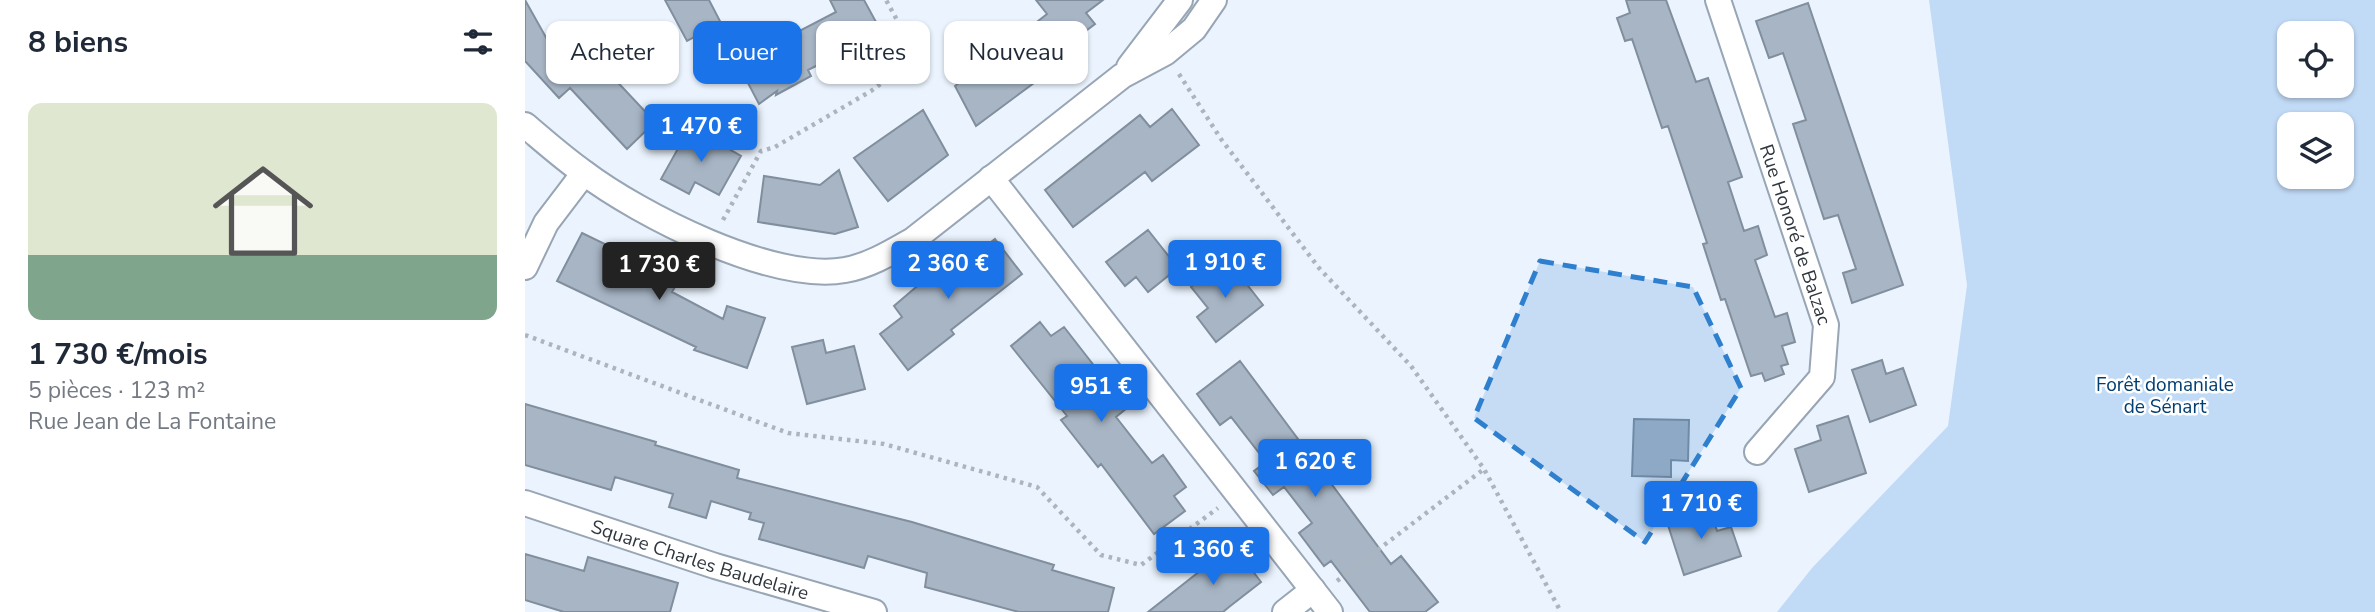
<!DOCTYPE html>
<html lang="fr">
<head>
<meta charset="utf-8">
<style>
  :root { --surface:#fff; --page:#f6f6f7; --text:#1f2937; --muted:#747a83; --accent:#1a73e8 }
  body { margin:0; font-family:"Nunito Sans",sans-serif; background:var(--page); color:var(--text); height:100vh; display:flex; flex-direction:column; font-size:26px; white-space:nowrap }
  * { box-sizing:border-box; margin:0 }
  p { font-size:23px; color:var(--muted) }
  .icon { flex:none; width:38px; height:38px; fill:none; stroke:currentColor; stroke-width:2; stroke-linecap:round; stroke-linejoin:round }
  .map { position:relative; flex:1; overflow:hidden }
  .details { display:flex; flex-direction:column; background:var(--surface); width:525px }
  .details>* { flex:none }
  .guide { position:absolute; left:21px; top:21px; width:665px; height:63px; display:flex; gap:14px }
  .fabs { position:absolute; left:1752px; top:21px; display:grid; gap:14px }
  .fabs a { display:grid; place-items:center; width:77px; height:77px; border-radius:14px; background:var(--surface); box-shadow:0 2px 5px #0004; font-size:35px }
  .price { position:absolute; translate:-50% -60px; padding:0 16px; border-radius:7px; background:var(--accent); color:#fff; font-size:23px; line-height:46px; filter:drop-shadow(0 2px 4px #0008) }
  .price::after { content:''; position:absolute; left:50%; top:42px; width:21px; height:16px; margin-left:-10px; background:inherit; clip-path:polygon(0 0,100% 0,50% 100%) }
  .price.selected { background:#222; color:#fff }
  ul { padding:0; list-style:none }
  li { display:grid; align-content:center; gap:14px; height:371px; padding:0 28px }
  li span { display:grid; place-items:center; height:217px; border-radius:14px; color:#555 }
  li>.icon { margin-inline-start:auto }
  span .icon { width:126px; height:126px; fill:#fffc; stroke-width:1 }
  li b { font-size:30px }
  h2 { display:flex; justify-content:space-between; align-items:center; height:84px; padding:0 28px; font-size:30px }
  .chip { padding:0 24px; border-radius:14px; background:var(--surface); box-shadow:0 2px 5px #0004; font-size:24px; line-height:63px }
  .chip.selected { background:var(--accent); color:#fff }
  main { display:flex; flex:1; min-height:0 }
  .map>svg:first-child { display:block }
</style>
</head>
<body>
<main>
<section class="details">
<h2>8 biens<svg class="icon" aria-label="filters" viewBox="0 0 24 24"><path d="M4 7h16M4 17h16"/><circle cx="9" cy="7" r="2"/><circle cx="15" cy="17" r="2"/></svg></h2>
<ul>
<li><span style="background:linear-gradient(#dfe7d0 70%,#7fa58c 0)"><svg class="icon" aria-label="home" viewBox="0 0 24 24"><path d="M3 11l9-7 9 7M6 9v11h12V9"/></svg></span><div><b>1 730 €/mois</b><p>5 pièces · 123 m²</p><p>Rue Jean de La Fontaine</p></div></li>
</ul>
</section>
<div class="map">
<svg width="1850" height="612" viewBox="0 0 1850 612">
  <rect width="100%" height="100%" fill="#ebf4fe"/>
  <path fill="#c1daf6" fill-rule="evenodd" d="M1404,0h446v612h-598l35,-44 136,-142 19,-141zM1764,33h52v53h-52zM1764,124h52v53h-52z"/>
  <path fill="#a7b5c5" stroke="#808e9d" stroke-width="2" d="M0,0l32,57 20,-18 78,83 -28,27 -57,-61 -11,10 -34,-37z
    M140,0h44l12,23 -34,18z
    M305,0h34l18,33 -74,37 3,6 -35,19 1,-4 -18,13 -21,-40 26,-14 -6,-11 26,-14 6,11 46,-24z
    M511,0h67l-17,13 9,11 -41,31 7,8 -85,63 -21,-40 92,-72z
    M1101,0h40l30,82 12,-4 34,99 -14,5 16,49 14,-5 9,29 -12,5 20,57 12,-4 8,29 -13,4 6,18 -7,2 3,8 -19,7 -3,-8 -11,3 -26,-77 -4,1 -18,-56 4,-1 -39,-117 -6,2 -30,-89 -7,2 -8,-23 13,-5z
    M1283,3l95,282 -51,18 -9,-30 13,-4 -18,-54 -14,4 -31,-95 13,-4 -23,-67 -14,5 -13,-37z
    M647,109l27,36 -47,36 -7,-9 -72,55 -28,-37 95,-75 10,12z
    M398,110l25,45 -60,46 -34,-43z
    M165,127l51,29 -22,39 -24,-13 -6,12 -28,-15z
    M314,170l19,57 -23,7 -77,-12 6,-46 56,9z
    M623,230l30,38 -30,24 -12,-15 -11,9 -19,-24z
    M57,233l97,47 -7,12 51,27 4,-13 38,12 -18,50 -53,-18 2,-3 -139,-66z
    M470,239l27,35 -71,56 3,4 -46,36 -28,-36 22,-17 -8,-11 70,-60 9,10z
    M702,259l36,46 -47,37 -19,-25 11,-9 -17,-21z
    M515,322l11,14 13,-9 63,81 -11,9 36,46 11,-8 23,32 -12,9 11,15 -31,23 -53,-70 -3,3 -37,-47 6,-4 -56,-70z
    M298,340l3,13 28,-7 11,43 -58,15 -15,-57z
    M1357,360l4,14 17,-6 13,37 -46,17 -18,-52z
    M715,361l151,203 10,-8 37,46 -13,10h-55l-39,-51 -7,5 -25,-33 13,-10 -28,-36 -11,8 -19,-24 12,-9 -35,-45 -11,8 -23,-31z
    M0,404l131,38 -1,3 84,25 -2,8 175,44 142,43 -2,5 62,18 -6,24h-89l-94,-25 2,-14 -59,-17 -4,12 -105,-29 5,-16 -15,-4 2,-6 -40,-12 -5,17 -37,-11 4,-13 -58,-17 -4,13 -86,-25z
    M1323,416l18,57 -57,19 -14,-43 26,-9 -4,-14z
    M1109,419l55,1 -1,41 -17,-1v17l-39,-1z
    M1184,505l8,26 14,-4 10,29 -57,19 -18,-56z
    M708,545l28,37 -32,25 -6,5h-75z
    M0,554l59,17 4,-14 90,26 -8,29h-106l-39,-12z"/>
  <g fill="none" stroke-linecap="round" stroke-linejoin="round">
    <defs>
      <g id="street">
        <path id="s1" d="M1193,0l108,325 -4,52 -65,75"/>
        <path d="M604,67l51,-67"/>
        <path d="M0,125c19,16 38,33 58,47 57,43 190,111 262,98 24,-4 47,-18 68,-30l209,-164 43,-23 29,-24 20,-29"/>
        <path d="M466,178l339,434"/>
        <path d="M0,267l21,-44 38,-50"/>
        <path id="s2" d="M0,503l190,63 159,46"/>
        <path d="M760,612l28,-22"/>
      </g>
    </defs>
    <use href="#street" stroke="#97a5b5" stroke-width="28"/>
    <path stroke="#acb4bd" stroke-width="4.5" stroke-dasharray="3.5 5" stroke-linecap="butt" d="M654,74l42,65 98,129 92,98 73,103 77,143
      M198,220l38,-69 14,-4 96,-56 35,-26 2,-25 -22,-40
      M0,335l263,98 96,11 153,43 64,68 40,10 77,-57
      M812,581l147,-112"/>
    <use href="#street" stroke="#fff" stroke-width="24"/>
  </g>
  <path fill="#2f7fcf" fill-opacity="0.2" stroke="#2f7fcf" stroke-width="5" stroke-dasharray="14 9" stroke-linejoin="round" d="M1015,261l153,26 48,101 -96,154 -171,-124z"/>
  <g text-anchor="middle" stroke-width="5" stroke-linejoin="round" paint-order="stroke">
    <g font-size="19" fill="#30363d" stroke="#fff">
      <text dy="7" stroke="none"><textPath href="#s1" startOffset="247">Rue Honoré de Balzac</textPath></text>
      <text dy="7" stroke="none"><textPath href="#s2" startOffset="184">Square Charles Baudelaire</textPath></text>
    </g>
    <g font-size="19" fill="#003e73" stroke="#fff">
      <text x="1640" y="391">Forêt domaniale<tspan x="1640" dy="22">de Sénart</tspan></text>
    </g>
  </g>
</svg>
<div class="fabs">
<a><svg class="icon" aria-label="locate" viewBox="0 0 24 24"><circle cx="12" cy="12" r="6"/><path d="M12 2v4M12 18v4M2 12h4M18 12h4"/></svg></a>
<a><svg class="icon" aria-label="layers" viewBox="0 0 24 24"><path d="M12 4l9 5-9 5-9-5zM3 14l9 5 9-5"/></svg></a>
</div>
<b class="price" style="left:176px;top:164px">1 470 €</b>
<b class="price" style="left:700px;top:300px">1 910 €</b>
<b class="price" style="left:423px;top:301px">2 360 €</b>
<b class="price selected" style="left:134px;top:302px">1 730 €</b>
<b class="price" style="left:576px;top:424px">951 €</b>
<b class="price" style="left:790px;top:499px">1 620 €</b>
<b class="price" style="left:1176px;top:541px">1 710 €</b>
<b class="price" style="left:688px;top:587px">1 360 €</b>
<div class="guide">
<a class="chip">Acheter</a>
<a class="chip selected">Louer</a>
<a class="chip">Filtres</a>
<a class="chip">Nouveau</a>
</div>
</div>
</main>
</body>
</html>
